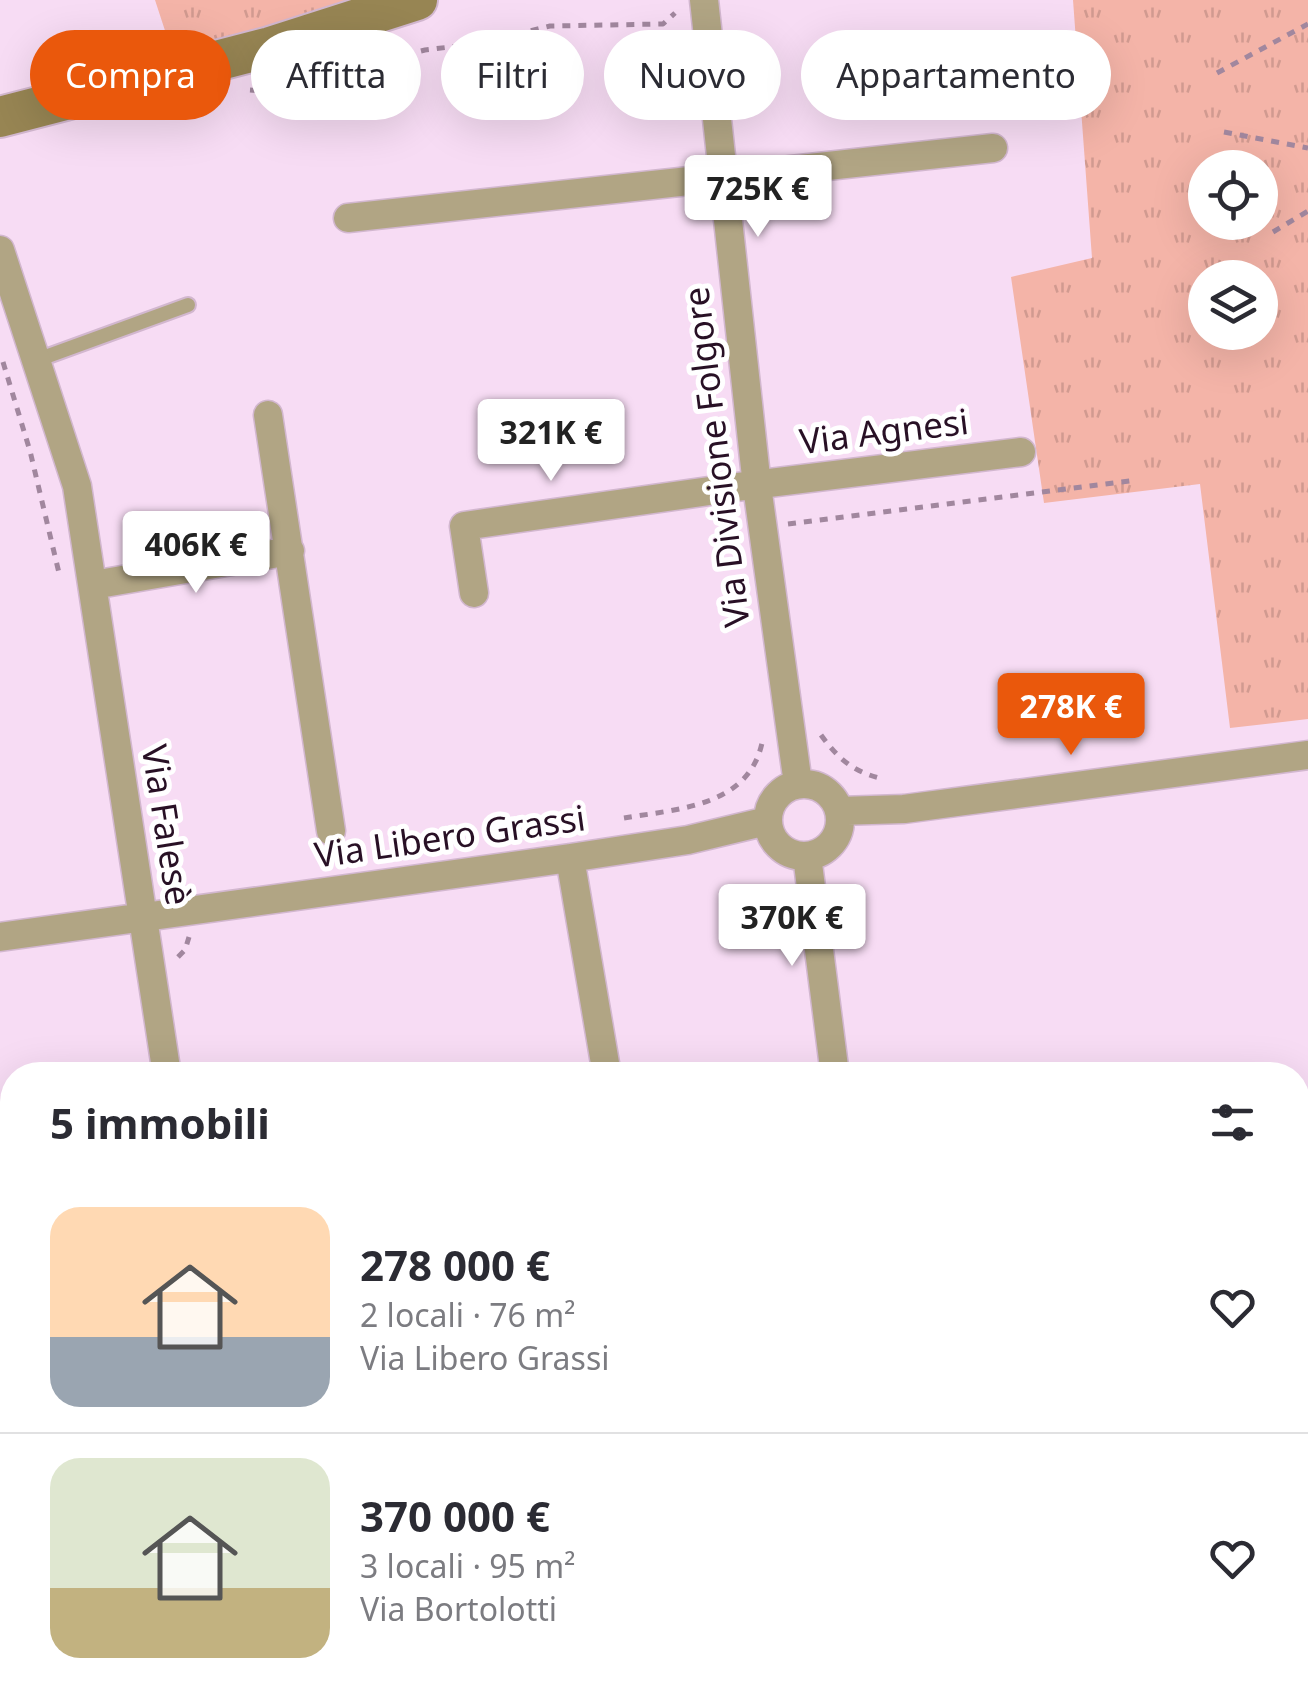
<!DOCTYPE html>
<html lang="it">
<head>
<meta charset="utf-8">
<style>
  :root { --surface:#fff; --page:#f2f2f3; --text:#2b2b33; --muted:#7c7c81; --line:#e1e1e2; --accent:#ea580c }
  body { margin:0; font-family:"Noto Sans",sans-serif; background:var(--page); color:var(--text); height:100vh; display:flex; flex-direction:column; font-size:38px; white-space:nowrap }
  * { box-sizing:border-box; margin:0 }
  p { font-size:32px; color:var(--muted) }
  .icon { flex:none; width:55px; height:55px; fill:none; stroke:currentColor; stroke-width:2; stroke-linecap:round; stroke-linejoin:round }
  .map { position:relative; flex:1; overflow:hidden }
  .drawer { position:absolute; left:0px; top:1062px; width:1310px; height:642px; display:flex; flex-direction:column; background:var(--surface); border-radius:40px 40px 0 0; box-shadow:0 10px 40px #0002 }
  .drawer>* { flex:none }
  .banner { position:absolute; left:30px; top:30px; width:1250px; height:90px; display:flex; gap:20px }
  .buttons { position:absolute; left:1188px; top:150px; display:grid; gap:20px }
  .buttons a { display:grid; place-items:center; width:90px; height:90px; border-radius:50%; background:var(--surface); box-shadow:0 10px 40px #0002; font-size:50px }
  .price { position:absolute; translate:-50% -85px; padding:0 22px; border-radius:10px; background:#fff; color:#222; font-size:32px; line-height:65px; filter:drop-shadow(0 2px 5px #0008) }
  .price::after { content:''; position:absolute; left:50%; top:60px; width:30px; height:22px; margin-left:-15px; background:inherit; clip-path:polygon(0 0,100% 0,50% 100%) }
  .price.on { background:var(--accent); color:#fff }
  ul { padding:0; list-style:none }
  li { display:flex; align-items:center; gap:30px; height:250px; padding:0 50px }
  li+li { border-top:2px solid var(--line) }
  li span { display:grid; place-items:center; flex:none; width:280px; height:200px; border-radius:30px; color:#555 }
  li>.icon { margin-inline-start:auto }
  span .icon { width:120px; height:120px; fill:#fffc; stroke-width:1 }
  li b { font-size:42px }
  h2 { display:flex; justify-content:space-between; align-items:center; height:120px; padding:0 50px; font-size:42px }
  .pill { padding:0 35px; border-radius:45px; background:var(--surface); box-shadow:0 10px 40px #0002; font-size:35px; line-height:90px }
  .pill.on { background:var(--accent); color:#fff }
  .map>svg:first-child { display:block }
</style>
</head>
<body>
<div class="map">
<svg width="1308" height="1704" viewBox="0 0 1308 1704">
  <defs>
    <pattern id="park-tufts" width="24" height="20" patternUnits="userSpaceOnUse" patternTransform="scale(2.5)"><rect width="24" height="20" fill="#f4b4a8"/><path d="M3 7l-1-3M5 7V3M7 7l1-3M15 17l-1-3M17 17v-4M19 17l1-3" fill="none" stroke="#d19a90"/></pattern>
  </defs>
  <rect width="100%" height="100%" fill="#f7dcf4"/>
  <path fill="url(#park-tufts)" fill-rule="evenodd" d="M155,0h210l-33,12 -160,40z
    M1073,0h235v719l-78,9 -30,-244 -156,19 -33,-226 81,-19zM1205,168h55v54h-55zM1205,278h55v54h-55z"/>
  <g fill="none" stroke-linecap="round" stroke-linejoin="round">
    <defs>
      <path id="lane" d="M37,360l151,-55"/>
      <path id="street" d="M704,0l53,486 41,298
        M348,218l645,-70
        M0,250l77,236 90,589
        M268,415l63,416
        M93,585l197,-34
        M474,593l-10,-67 273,-39 284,-35
        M768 820a36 36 0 1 1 72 0a36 36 0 1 1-72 0Z
        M839,811l65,-2 404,-54
        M807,856l28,219
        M570,858l37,217
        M0,937l570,-79 118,-18 79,-19
        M303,1692l4,12
        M901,1692l2,12
        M1193,1692l2,12"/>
      <path id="secondary" d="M0,117l270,-70 147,-47
        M0,1571l12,19
        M1298,1630l10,-2
        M87,1692l8,12
        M699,1704l87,-12"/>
    </defs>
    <use href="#lane" stroke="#d2b7cf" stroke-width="18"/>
    <use href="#street" stroke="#d2b7cf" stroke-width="31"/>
    <use href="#secondary" stroke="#d2b7cf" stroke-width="44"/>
    <path stroke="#a1879e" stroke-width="5" stroke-dasharray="8 8" stroke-linecap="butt" d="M1217,73l91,-49
      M250,90l14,1 161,-41 50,-6 75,-18 113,-2 12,-11
      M1224,132l84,16
      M1273,232l35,-21
      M3,362l27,89 29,122
      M788,524l349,-44
      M821,735c18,25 33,37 62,44
      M624,818c53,-9 124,-11 138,-75
      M178,957l7,-7 4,-13"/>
    <use href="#lane" stroke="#b1a584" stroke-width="14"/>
    <use href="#street" stroke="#b1a584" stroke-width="28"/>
    <use href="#secondary" stroke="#978553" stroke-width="40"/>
  </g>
  <g text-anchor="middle" stroke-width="10" stroke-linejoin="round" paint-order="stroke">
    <g font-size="35" fill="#281025" stroke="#fff">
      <text transform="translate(884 432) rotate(-7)" y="12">Via Agnesi</text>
      <text transform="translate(717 457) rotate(-97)" y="12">Via Divisione Folgore</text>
      <text transform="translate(166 825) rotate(81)" y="12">Via Falesè</text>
      <text transform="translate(450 837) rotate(-8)" y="12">Via Libero Grassi</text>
    </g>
  </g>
</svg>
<div class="buttons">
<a><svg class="icon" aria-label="locate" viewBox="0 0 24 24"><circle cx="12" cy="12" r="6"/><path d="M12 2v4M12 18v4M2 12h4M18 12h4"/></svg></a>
<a><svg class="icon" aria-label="layers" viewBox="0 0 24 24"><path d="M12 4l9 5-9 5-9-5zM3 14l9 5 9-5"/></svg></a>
</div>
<b class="price" style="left:758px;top:240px">725K €</b>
<b class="price" style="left:551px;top:484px">321K €</b>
<b class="price" style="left:196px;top:596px">406K €</b>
<b class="price on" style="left:1071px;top:758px">278K €</b>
<b class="price" style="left:792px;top:969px">370K €</b>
<div class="banner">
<a class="pill on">Compra</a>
<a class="pill">Affitta</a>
<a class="pill">Filtri</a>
<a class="pill">Nuovo</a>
<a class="pill">Appartamento</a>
</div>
<section class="drawer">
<h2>5 immobili<svg class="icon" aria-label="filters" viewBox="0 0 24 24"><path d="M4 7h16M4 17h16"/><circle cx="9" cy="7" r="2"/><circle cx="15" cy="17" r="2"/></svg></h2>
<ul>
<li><span style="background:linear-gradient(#ffd9b3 65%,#9aa5b1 0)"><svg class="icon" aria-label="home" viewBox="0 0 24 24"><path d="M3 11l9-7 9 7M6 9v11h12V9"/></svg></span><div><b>278 000 €</b><p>2 locali · 76 m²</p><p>Via Libero Grassi</p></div><svg class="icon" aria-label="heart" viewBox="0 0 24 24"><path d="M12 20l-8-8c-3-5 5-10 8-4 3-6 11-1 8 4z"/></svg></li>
<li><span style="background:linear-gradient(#dfe7d0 65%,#c2b280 0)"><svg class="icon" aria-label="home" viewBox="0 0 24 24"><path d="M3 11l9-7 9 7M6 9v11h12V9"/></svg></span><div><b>370 000 €</b><p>3 locali · 95 m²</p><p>Via Bortolotti</p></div><svg class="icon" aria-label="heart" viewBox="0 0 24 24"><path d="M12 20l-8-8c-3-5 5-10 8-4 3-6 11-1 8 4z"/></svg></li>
</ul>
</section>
</div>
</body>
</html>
